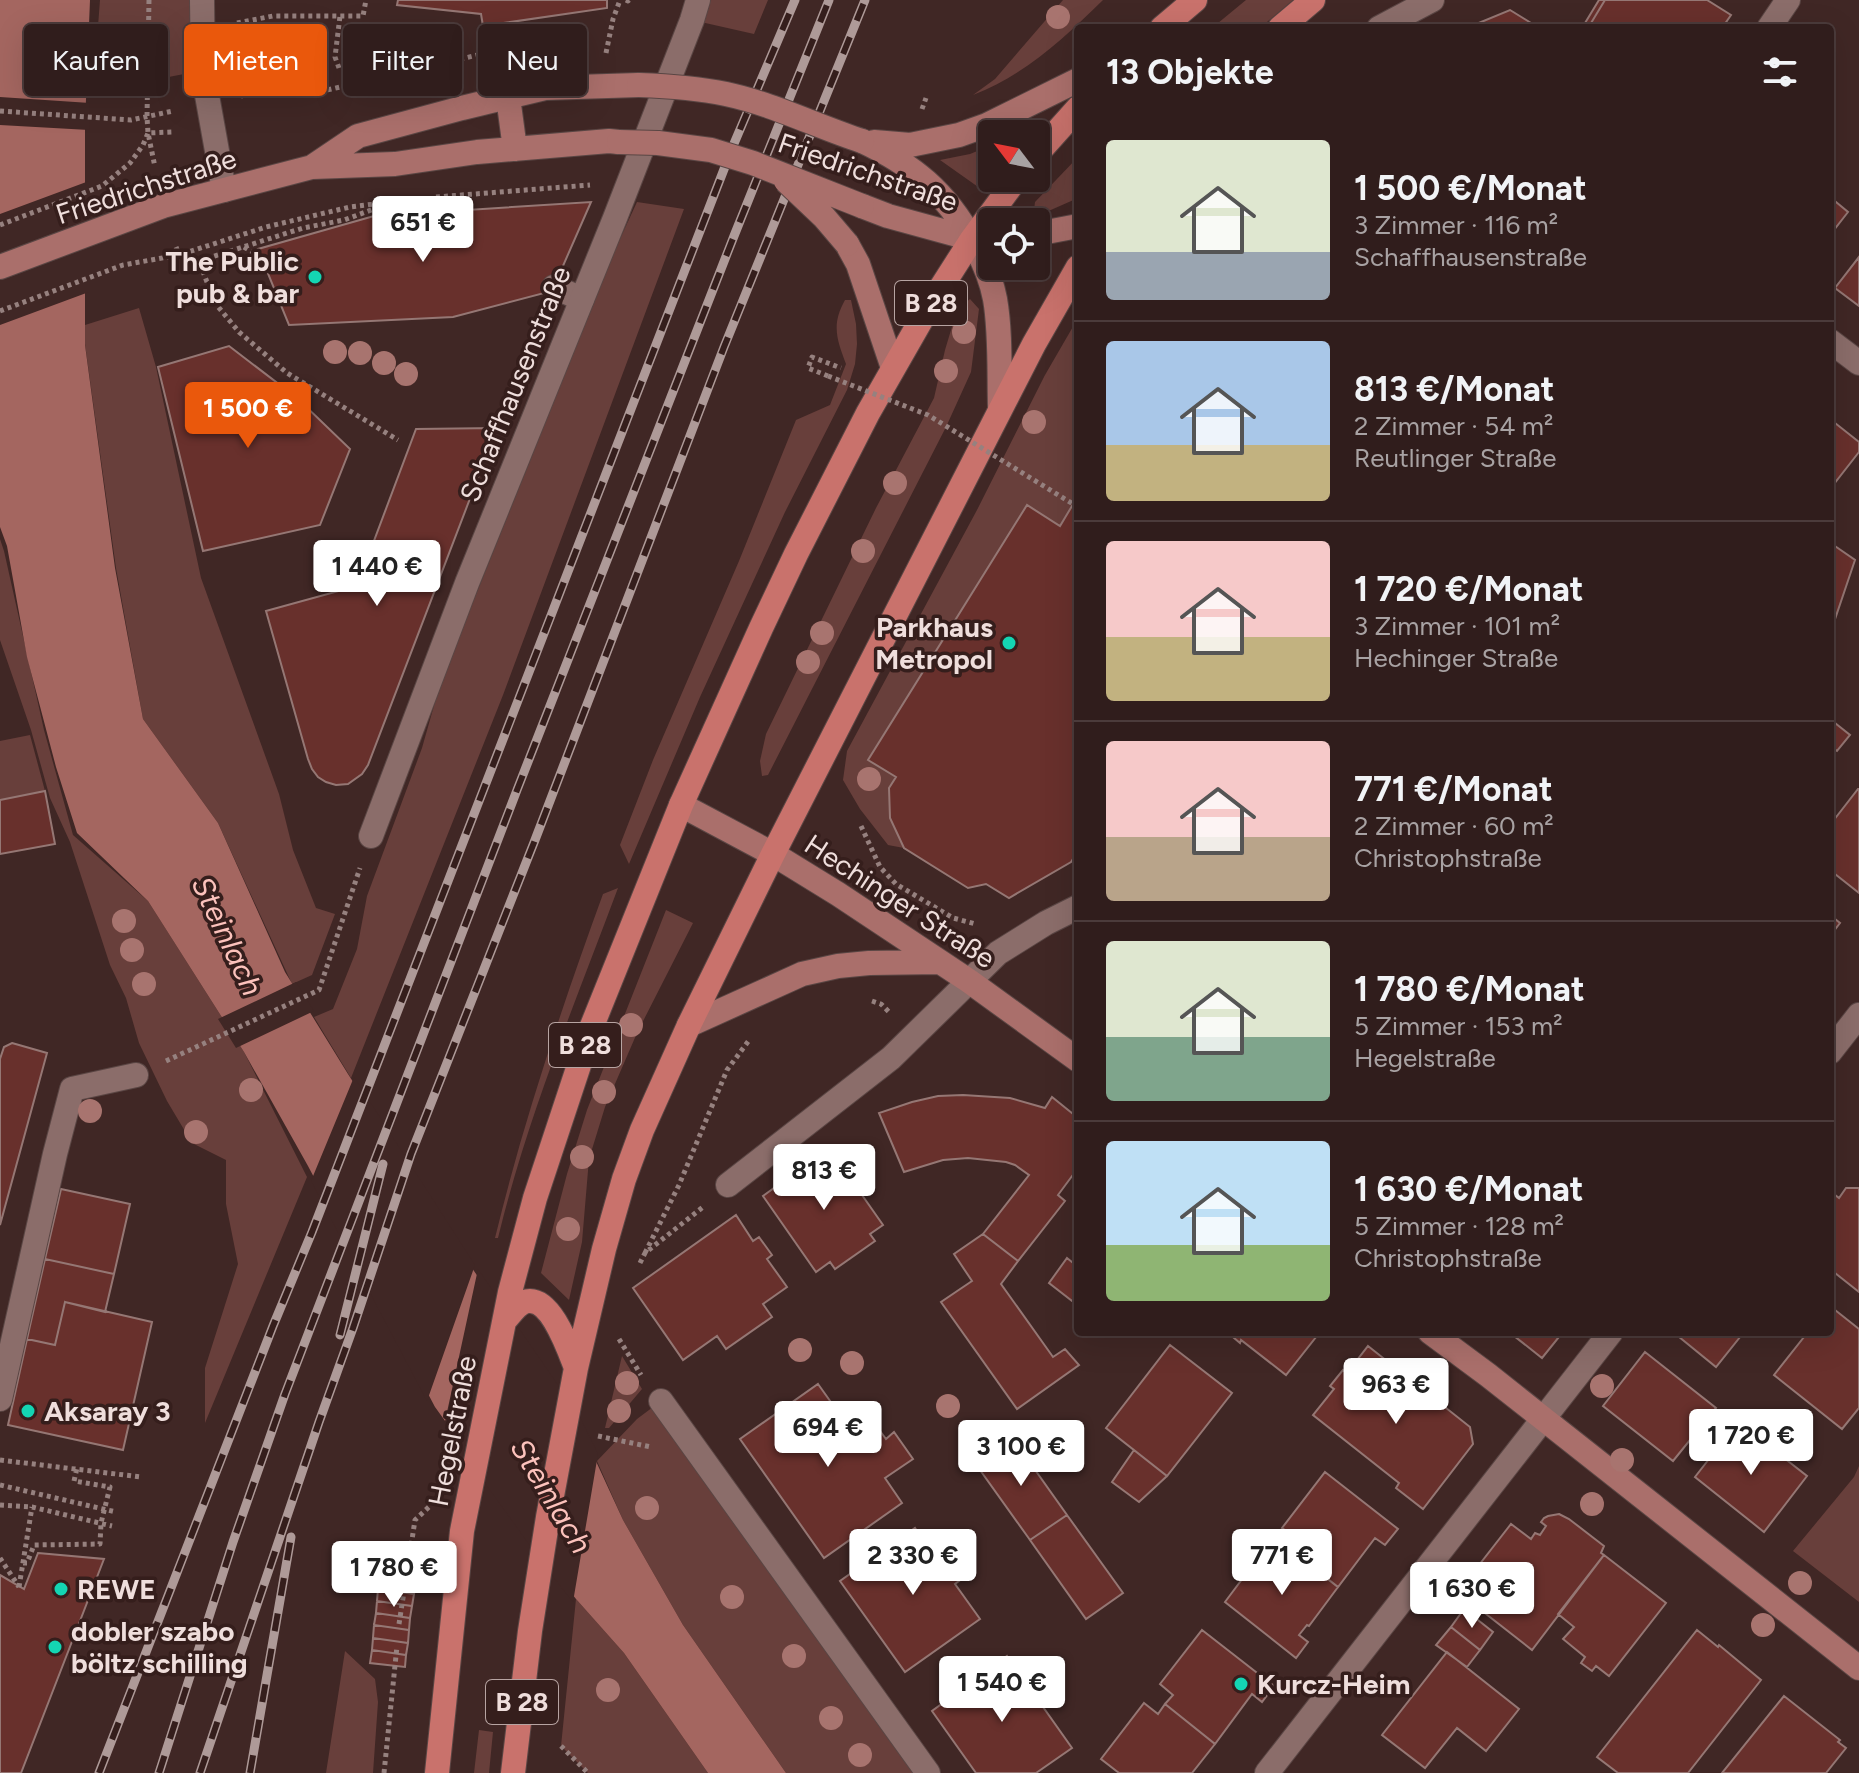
<!DOCTYPE html>
<html lang="de">
<head>
<meta charset="utf-8">
<style>
  :root { --surface:#301d1c; --page:#382625; --text:#f1f3f6; --muted:#a8a2a3; --line:#4b3b3b; --accent:#ea580c }
  body { margin:0; font-family:Figtree,sans-serif; background:var(--page); color:var(--text); height:100vh; display:flex; flex-direction:column; font-size:30px; white-space:nowrap }
  * { box-sizing:border-box; margin:0 }
  p { font-size:26px; color:var(--muted) }
  .icon { flex:none; width:44px; height:44px; fill:none; stroke:currentColor; stroke-width:2; stroke-linecap:round; stroke-linejoin:round }
  .map { position:relative; flex:1; overflow:hidden }
  .sheet { position:absolute; left:1074px; top:24px; width:760px; height:1312px; display:flex; flex-direction:column; background:var(--surface); border-radius:8px; box-shadow:0 8px 32px #0002,0 0 0 2px var(--line) }
  .sheet>* { flex:none }
  .guide { position:absolute; left:24px; top:24px; width:760px; height:72px; display:flex; gap:16px }
  .needle { width:52px; rotate:302deg }
  .buttons { position:absolute; left:978px; top:120px; display:grid; gap:16px }
  .buttons a { display:grid; place-items:center; width:72px; height:72px; border-radius:8px; background:var(--surface); box-shadow:0 8px 32px #0002,0 0 0 2px var(--line); font-size:40px }
  .price { position:absolute; translate:-50% -68px; padding:0 18px; border-radius:8px; background:#fff; color:#222; font-size:26px; line-height:52px; filter:drop-shadow(0 2px 4px #0008) }
  .price::after { content:''; position:absolute; left:50%; top:48px; width:24px; height:18px; margin-left:-12px; background:inherit; clip-path:polygon(0 0,100% 0,50% 100%) }
  .price.active { background:var(--accent); color:#fff }
  ul { padding:0; list-style:none }
  li { display:flex; align-items:center; gap:24px; height:200px; padding:0 32px }
  li+li { border-top:2px solid var(--line) }
  li span { display:grid; place-items:center; flex:none; width:224px; height:160px; border-radius:8px; color:#555 }
  li>.icon { margin-inline-start:auto }
  span .icon { width:96px; height:96px; fill:#fffc; stroke-width:1 }
  li b { font-size:34px }
  h2 { display:flex; justify-content:space-between; align-items:center; height:96px; padding:0 32px; font-size:34px }
  .chip { padding:0 28px; border-radius:8px; background:var(--surface); box-shadow:0 8px 32px #0002,0 0 0 2px var(--line); font-size:28px; line-height:72px }
  .chip.active { background:var(--accent); color:#fff }
  .map>svg:first-child { display:block }
</style>
</head>
<body>
<div class="map">
<svg width="1859" height="1773" viewBox="0 0 1859 1773">
  <rect width="100%" height="100%" fill="#402725"/>
  <path fill="#683f3b" d="M100,0h91l3,72 -101,20z
    M698,0h70l-14,34 -62,-14z
    M1063,0h40c-40,39 -77,74 -130,95l22,-16z
    M1246,0h47l-33,28h-48z
    M992,145v31l-11,13 -41,-29 30,-6z
    M1078,157v41l-34,15 -10,-3 1,-8z
    M637,202l47,7 -181,486 -152,383 -37,-61 19,-8 24,-60 10,-53 55,-148 19,-67 97,-240 27,-83z
    M970,299l9,10 -8,63 -25,55 -178,348 -6,1 -2,-15 6,-27 110,-226 58,-110 11,-48 12,-40z
    M845,300h6l5,24 1,20 -2,20 -8,26 -62,122 -85,185 -71,167 -9,-19 33,-85 86,-199 57,-141 34,-15 16,-41c-9,-24 -15,-39 -1,-64z
    M139,308l17,59 45,211 78,216 14,56 23,58 19,6 -23,61 -20,9 -74,-161 -75,-104 -27,-151 -31,-224v-19z
    M1078,318v67l-6,20 1,33 5,16v42l-18,30 -33,-20 -159,253 28,18 -6,41 14,30 -16,-3 -28,-36 -17,-29 4,-29 130,-241 68,-135z
    M0,539l4,12 40,179 29,105 75,66 96,151 63,125 -102,246v-55l33,-104 -12,-60v-44l-34,-17 -25,-42 -28,-58 -13,-45 -16,-33 -40,-123 -20,-44 -19,-68 -31,-90z
    M30,735l15,56 -45,9v-59z
    M618,888c-43,115 -91,230 -120,350h-3c28,-116 67,-231 108,-344z
    M666,910l27,13 -56,110 -32,74 -16,52 -7,83 -13,58 -28,-27 26,-99 20,-64z
    M622,1356l20,33 -33,39h-4z
    M661,1401l267,372h-142l-103,-148 -60,-105 -26,-59 40,-42z
    M1859,1466v136l-66,-51 61,-74z
    M576,1599l48,54 84,120h-120l-27,-27z
    M345,1651l30,28 3,23 -5,71h-47z
    M479,1730l14,2 -4,41h-15z"/>
  <path fill="#a46660" d="M0,0h90l-5,124v221l30,223 28,151 75,104 67,149 63,102 126,197 103,149 46,100 60,105 103,148h-78l-84,-120 -48,-54 -27,-34 -114,-158 -127,-241 -64,-114 -96,-151 -71,-68 -21,-66 -29,-110 -20,-111 -7,-19z"/>
  <path fill="#402725" d="M0,97l90,6 -1,27 -89,-5z
    M89,181v111l-89,33v-111z
    M296,982l18,29 -78,37 -18,-29z
    M354,1077l121,188 -48,136 -116,-220z
    M478,1269l102,148 18,37 -25,148 -27,-34 -102,-142z"/>
  <path fill="#68302c" stroke="#957774" stroke-width="2" d="M398,0h209v8l-124,18 -2,-12 -84,-9z
    M1599,0h6l-17,28h-6z
    M1605,0h102l24,15 -9,13h-134z
    M1510,10l29,18h-72l2,-1z
    M1830,197l18,15 -18,23z
    M591,202l-39,89 -99,26 -164,8 -31,-76 116,-33z
    M1859,257v49l-24,-18z
    M229,346l68,52 53,51 -30,76 -117,26 -45,-184z
    M1830,419l29,23v10l-29,37z
    M497,428l-129,337 -6,9 -14,10 -12,1 -10,-3 -8,-5 -6,-8 -4,-10 -42,-148 91,-25 59,-157z
    M1078,496v355l-7,11 -62,36 -23,-14 -18,4 -64,-40 -14,-30 -1,-30 7,-11 -28,-17 159,-255 33,21z
    M1832,544l23,16 -21,62 -4,-3v-72z
    M1830,719l20,16 -13,16 -7,-5z
    M1858,789h1v104l-29,-23v-45z
    M45,791l10,53 -55,10v-54z
    M1830,915l10,8 -10,13z
    M12,1043l35,10 -47,172v-166l4,-12z
    M963,1095l47,3 35,10 7,-11 26,21v50l-20,27 7,6 -47,60 -35,-27 46,-59 -14,-10 -9,-3 -38,-4 -25,2 -39,12 -25,-59 33,-11 26,-6z
    M829,1148l54,77 -13,9 5,7 -40,28 -5,-7 -14,10 -53,-76z
    M1846,1188h13v104l-29,-23v-78l9,7z
    M61,1189l69,15 -16,70 -69,-15z
    M736,1215l17,26 6,-4 13,18 -5,4 20,28 -24,17 9,13 -46,32 -9,-13 -34,24 -50,-72z
    M983,1234l35,27 -17,23 52,73 12,-8 14,16 -62,44 -76,-107 31,-21 -18,-27z
    M1067,1258l11,9v34l-2,3 -27,-21z
    M45,1259l69,15 -9,38 -40,-10 -10,43 -28,-6z
    M65,1302l87,20 -29,128 -115,-25 19,-86 28,6z
    M1830,1306l29,23v79l-17,21 -68,-54 34,-43h22z
    M1227,1332h93l-34,43 -45,-35 -1,3z
    M1509,1332h54l-21,26z
    M1673,1332h71l-28,35z
    M1170,1345l62,48 -65,83 -61,-48z
    M1368,1346l102,81 3,17 -50,65 -27,-21 3,-5 -86,-68 21,-26 -4,-3 13,-16 4,3z
    M1645,1352l71,56 -43,53 -70,-55z
    M818,1384l35,49 19,-13 14,19 8,-7 19,27 -28,19 17,25 -78,55 -84,-119z
    M1738,1422l69,54 -43,56 -69,-55z
    M1011,1436l56,79 -37,25 -55,-77z
    M1134,1450l33,26 -28,26 -27,-20z
    M1325,1472l73,57 -13,16 -10,-7 -37,49 -50,-39 8,-10 -14,-10z
    M1559,1514l10,5 35,27 -3,7 3,2 -72,95 -74,-58 53,-68 20,15 4,-6 5,2 6,-9 -5,-4 3,-4 4,-2z
    M1067,1515l56,78 -37,26 -56,-79z
    M915,1528l17,24 15,-13 25,32 -17,13 25,35 -75,53 -65,-91z
    M1267,1546l14,11 7,-9 50,39 -29,39 -2,-1 -8,10 9,7 -12,16 -71,-56z
    M38,1553l66,6 -83,214h-21v-198l24,14z
    M1604,1555l62,48 -57,73 -13,-10 -4,5 -11,-8 4,-6 -22,-18 11,-12 -16,-13z
    M392,1579l23,3 -1,12 -24,-3z
    M378,1589l36,5 -2,12 -35,-5z
    M377,1601l35,5 -2,12 -34,-5z
    M1464,1609l29,23 -13,18 -29,-23z
    M376,1613l34,5 -1,12 -35,-5z
    M374,1625l35,5 -1,13 -35,-5z
    M1451,1627l29,23 -13,17 -31,-22z
    M1202,1630l72,56 -12,16 -10,-8 -37,50 -50,-40 8,-9 -13,-11z
    M1697,1630l21,17 1,-2 42,35 -73,93h-70l-21,-16z
    M373,1638l35,5 -2,12 -34,-5z
    M372,1650l34,5 -1,12 -35,-4z
    M1447,1652l72,57 -33,42 -29,-23 -32,40 -43,-33z
    M1007,1656l65,92 -36,25h-60l-44,-62z
    M1784,1696l56,44 -2,2 8,6 -20,25h-104z
    M1144,1703l14,11 7,-10 50,40 -23,29h-73l-18,-14z"/>
  <g fill="none" stroke-linecap="round" stroke-linejoin="round">
    <defs>
      <path id="lane" d="M554,287l28,12"/>
      <path id="street" d="M202,0l1,73 21,117
        M1379,28l53,-28
        M1769,28l19,-28
        M1830,341l29,22
        M371,836l96,-253 148,-365 77,-198 6,-20
        M1830,1052l29,-37
        M728,1185l163,-127 107,-105 48,-30 32,-16
        M0,1399l55,-245 17,-65 64,-14
        M661,1401l267,372
        M1267,1773l344,-441"/>
      <path id="secondary" d="M508,97l7,52
        M862,141c51,24 84,51 111,101 10,18 18,36 22,57 6,34 4,75 5,110
        M874,142l36,3 49,-10 28,-10 91,-45
        M312,167l46,-31 104,-28 83,-20 94,-3
        M862,206l26,10 84,23h20
        M1036,234l42,-8
        M847,244l11,20 35,104
        M0,267l163,-61 149,-39 83,-3 82,-12 132,-11 10,1
        M681,805l92,49 65,40 131,87 109,79
        M689,1025l113,-51 36,-8 31,-3 71,-1
        M1430,1332l58,43 371,293"/>
      <path id="primary" d="M1162,28l33,-28
        M1280,28l33,-28
        M1036,155l42,-47
        M505,1320c6,-6 11,-15 19,-18 26,-9 45,48 52,66
        M437,1773l25,-242 48,-239 25,-94 57,-172 89,-221 80,-177 35,-74 72,-141 60,-105 44,-69 45,-61
        M513,1773l17,-142 18,-114 28,-149 28,-119 20,-70 18,-49 47,-105 84,-171 261,-510 44,-77"/>
    </defs>
    <use href="#lane" stroke="#5a4644" stroke-width="26"/>
    <use href="#street" stroke="#5a4644" stroke-width="26"/>
    <use href="#secondary" stroke="#5a4644" stroke-width="26"/>
    <use href="#primary" stroke="#5a4644" stroke-width="26"/>
    <path stroke="#96817f" stroke-width="5" stroke-dasharray="4 4" stroke-linecap="butt" d="M149,0l-2,117 1,16 7,34
      M626,0l2,1 1,-1
      M237,23l36,-7h90l3,-16
      M606,53l7,-34 7,-19
      M339,68l-4,-11 5,-41
      M241,96l18,-5 23,4 28,-1 172,-40 100,-14
      M922,109l4,-11
      M0,111l131,9 42,-9
      M436,197l154,-12
      M467,210l2,-15
      M0,225l102,-39 28,-23 13,-18 5,-12 24,-1
      M176,247l3,8 20,6 16,42 24,29 48,41 111,67
      M244,247l18,11
      M199,261l104,-33 41,-8 49,-18
      M0,311l123,-46 56,-10 87,-28 84,-20 25,-3
      M828,376l-20,-8 4,-11 29,11
      M861,826l19,41 16,17 57,34 23,6
      M872,1001l9,3 9,9
      M166,1061l153,-71 41,-122
      M645,1253l34,-68 48,-115 23,-31
      M640,1263l5,-10 58,-46
      M619,1339l22,36
      M598,1436l53,11
      M0,1460l141,17
      M0,1485l116,27
      M0,1505l32,2 80,19
      M0,1558l19,29
      M23,1563h4l7,-18 66,-1 1,-21 9,-36 -36,-6 3,-13
      M19,1587l13,-80
      M399,1624l16,-104 16,-15
      M961,1670l9,14
      M561,1746l27,27
      M384,1773l13,-127"/>
    <use href="#lane" stroke="#8b6d6a" stroke-width="24"/>
    <use href="#street" stroke="#8b6d6a" stroke-width="24"/>
    <use href="#secondary" stroke="#aa6f6b" stroke-width="24"/>
    <use href="#primary" stroke="#c9726c" stroke-width="24"/>
    <defs>
      <path id="rail" d="M340,1335l43,-171
        M99,1773l174,-447 39,-94 421,-1086 62,-146
        M159,1773l74,-231 52,-148 232,-604 217,-554 95,-236
        M200,1773l119,-351 34,-94 58,-174 124,-314 189,-493 141,-347
        M250,1773l41,-236"/>
    </defs>
    <use href="#rail" stroke="#ae9a98" stroke-width="9"/>
    <use href="#rail" stroke="#351e1c" stroke-width="6" stroke-dasharray="18" stroke-linecap="butt"/>
    <defs>
      <path id="secondary-bridge" d="M639,85c29,1 58,3 87,9 47,10 90,32 136,47
        M619,142l39,1 53,7 42,13 109,43
        M786,181l38,36 23,27"/>
    </defs>
    <use href="#secondary-bridge" stroke="#5a4644" stroke-width="26" stroke-linecap="butt"/>
    <path stroke="#96817f" stroke-width="5" stroke-dasharray="4 4" stroke-linecap="butt" d="M828,376l100,39 145,89"/>
    <use href="#secondary-bridge" stroke="#aa6f6b" stroke-width="24"/>
  </g>
  <g fill="#a8746f">
    <circle cx="1058" cy="17" r="12"/>
    <circle cx="964" cy="332" r="12"/>
    <circle cx="335" cy="352" r="12"/>
    <circle cx="360" cy="353" r="12"/>
    <circle cx="384" cy="363" r="12"/>
    <circle cx="946" cy="371" r="12"/>
    <circle cx="406" cy="374" r="12"/>
    <circle cx="1034" cy="422" r="12"/>
    <circle cx="895" cy="483" r="12"/>
    <circle cx="863" cy="551" r="12"/>
    <circle cx="822" cy="633" r="12"/>
    <circle cx="808" cy="662" r="12"/>
    <circle cx="869" cy="779" r="12"/>
    <circle cx="124" cy="921" r="12"/>
    <circle cx="132" cy="950" r="12"/>
    <circle cx="144" cy="984" r="12"/>
    <circle cx="631" cy="1025" r="12"/>
    <circle cx="251" cy="1090" r="12"/>
    <circle cx="604" cy="1092" r="12"/>
    <circle cx="90" cy="1111" r="12"/>
    <circle cx="196" cy="1132" r="12"/>
    <circle cx="582" cy="1157" r="12"/>
    <circle cx="568" cy="1229" r="12"/>
    <circle cx="800" cy="1350" r="12"/>
    <circle cx="852" cy="1363" r="12"/>
    <circle cx="627" cy="1383" r="12"/>
    <circle cx="1602" cy="1386" r="12"/>
    <circle cx="948" cy="1406" r="12"/>
    <circle cx="619" cy="1411" r="12"/>
    <circle cx="1622" cy="1460" r="12"/>
    <circle cx="1592" cy="1504" r="12"/>
    <circle cx="647" cy="1508" r="12"/>
    <circle cx="1800" cy="1583" r="12"/>
    <circle cx="732" cy="1597" r="12"/>
    <circle cx="1763" cy="1625" r="12"/>
    <circle cx="794" cy="1656" r="12"/>
    <circle cx="608" cy="1690" r="12"/>
    <circle cx="831" cy="1718" r="12"/>
    <circle cx="860" cy="1755" r="12"/>
  </g>
  <g fill="#14d5b3" stroke="#351e1c" stroke-width="3">
    <circle cx="315" cy="277" r="8"/>
    <circle cx="1009" cy="643" r="8"/>
    <circle cx="28" cy="1411" r="8"/>
    <circle cx="61" cy="1589" r="8"/>
    <circle cx="55" cy="1647" r="8"/>
    <circle cx="1241" cy="1684" r="8"/>
  </g>
  <g text-anchor="middle" stroke-width="7" stroke-linejoin="round" paint-order="stroke">
    <g fill="#351e1c" stroke="#b7a4a2" stroke-width="2">
      <rect x="895" y="281" width="72" height="44" rx="6"/>
      <rect x="549" y="1023" width="72" height="44" rx="6"/>
      <rect x="486" y="1680" width="72" height="44" rx="6"/>
    </g>
    <g font-size="26" font-weight="bold" fill="#efdedc">
      <text x="931" y="312">B 28</text>
      <text x="585" y="1054">B 28</text>
      <text x="522" y="1711">B 28</text>
    </g>
    <g font-size="28" fill="#efdedc" stroke="#351e1c">
      <text transform="translate(868 172) rotate(19)" y="10">Friedrichstraße</text>
      <text transform="translate(146 186) rotate(-18)" y="10">Friedrichstraße</text>
      <text transform="translate(515 384) rotate(-68)" y="10">Schaffhausenstraße</text>
      <text transform="translate(900 901) rotate(33)" y="10">Hechinger Straße</text>
      <text transform="translate(452 1431) rotate(-79)" y="10">Hegelstraße</text>
    </g>
    <g font-size="28" font-weight="bold" fill="#efdedc" stroke="#351e1c" text-anchor="start">
      <text x="299" y="271" text-anchor="end">The Public<tspan x="299" dy="32">pub &amp; bar</tspan></text>
      <text x="993" y="637" text-anchor="end">Parkhaus<tspan x="993" dy="32">Metropol</tspan></text>
      <text x="44" y="1421">Aksaray 3</text>
      <text x="77" y="1599">REWE</text>
      <text x="71" y="1641">dobler szabo<tspan x="71" dy="32">böltz schilling</tspan></text>
      <text x="1257" y="1694">Kurcz-Heim</text>
    </g>
    <g font-size="30" font-style="italic" fill="#fcc2bc" stroke="#351e1c">
      <text transform="translate(227 936) rotate(65)" y="10">Steinlach</text>
      <text transform="translate(551 1496) rotate(59)" y="10">Steinlach</text>
    </g>
  </g>
</svg>
<div class="buttons">
<a><svg class="needle" viewBox="-14 -14 28 28"><path d="M0-13l5 13h-10z" fill="#e53935"/><path d="M0 13l5-13h-10z" fill="#a8a2a3"/></svg></a>
<a><svg class="icon" aria-label="locate" viewBox="0 0 24 24"><circle cx="12" cy="12" r="6"/><path d="M12 2v4M12 18v4M2 12h4M18 12h4"/></svg></a>
</div>
<b class="price" style="left:423px;top:264px">651 €</b>
<b class="price active" style="left:248px;top:450px">1 500 €</b>
<b class="price" style="left:377px;top:608px">1 440 €</b>
<b class="price" style="left:824px;top:1212px">813 €</b>
<b class="price" style="left:1396px;top:1426px">963 €</b>
<b class="price" style="left:828px;top:1469px">694 €</b>
<b class="price" style="left:1751px;top:1477px">1 720 €</b>
<b class="price" style="left:1021px;top:1488px">3 100 €</b>
<b class="price" style="left:913px;top:1597px">2 330 €</b>
<b class="price" style="left:1282px;top:1597px">771 €</b>
<b class="price" style="left:394px;top:1609px">1 780 €</b>
<b class="price" style="left:1472px;top:1630px">1 630 €</b>
<b class="price" style="left:1002px;top:1724px">1 540 €</b>
<div class="guide">
<a class="chip">Kaufen</a>
<a class="chip active">Mieten</a>
<a class="chip">Filter</a>
<a class="chip">Neu</a>
</div>
<section class="sheet">
<h2>13 Objekte<svg class="icon" aria-label="filters" viewBox="0 0 24 24"><path d="M4 7h16M4 17h16"/><circle cx="9" cy="7" r="2"/><circle cx="15" cy="17" r="2"/></svg></h2>
<ul>
<li><span style="background:linear-gradient(#dfe7d0 70%,#9aa5b1 0)"><svg class="icon" aria-label="home" viewBox="0 0 24 24"><path d="M3 11l9-7 9 7M6 9v11h12V9"/></svg></span><div><b>1 500 €/Monat</b><p>3 Zimmer · 116 m²</p><p>Schaffhausenstraße</p></div></li>
<li><span style="background:linear-gradient(#a9c7e8 65%,#c2b280 0)"><svg class="icon" aria-label="home" viewBox="0 0 24 24"><path d="M3 11l9-7 9 7M6 9v11h12V9"/></svg></span><div><b>813 €/Monat</b><p>2 Zimmer · 54 m²</p><p>Reutlinger Straße</p></div></li>
<li><span style="background:linear-gradient(#f6c9c9 60%,#c2b280 0)"><svg class="icon" aria-label="home" viewBox="0 0 24 24"><path d="M3 11l9-7 9 7M6 9v11h12V9"/></svg></span><div><b>1 720 €/Monat</b><p>3 Zimmer · 101 m²</p><p>Hechinger Straße</p></div></li>
<li><span style="background:linear-gradient(#f6c9c9 60%,#b9a48a 0)"><svg class="icon" aria-label="home" viewBox="0 0 24 24"><path d="M3 11l9-7 9 7M6 9v11h12V9"/></svg></span><div><b>771 €/Monat</b><p>2 Zimmer · 60 m²</p><p>Christophstraße</p></div></li>
<li><span style="background:linear-gradient(#dfe7d0 60%,#7fa58c 0)"><svg class="icon" aria-label="home" viewBox="0 0 24 24"><path d="M3 11l9-7 9 7M6 9v11h12V9"/></svg></span><div><b>1 780 €/Monat</b><p>5 Zimmer · 153 m²</p><p>Hegelstraße</p></div></li>
<li><span style="background:linear-gradient(#bfe0f5 65%,#8fb573 0)"><svg class="icon" aria-label="home" viewBox="0 0 24 24"><path d="M3 11l9-7 9 7M6 9v11h12V9"/></svg></span><div><b>1 630 €/Monat</b><p>5 Zimmer · 128 m²</p><p>Christophstraße</p></div></li>
</ul>
</section>
</div>
</body>
</html>
